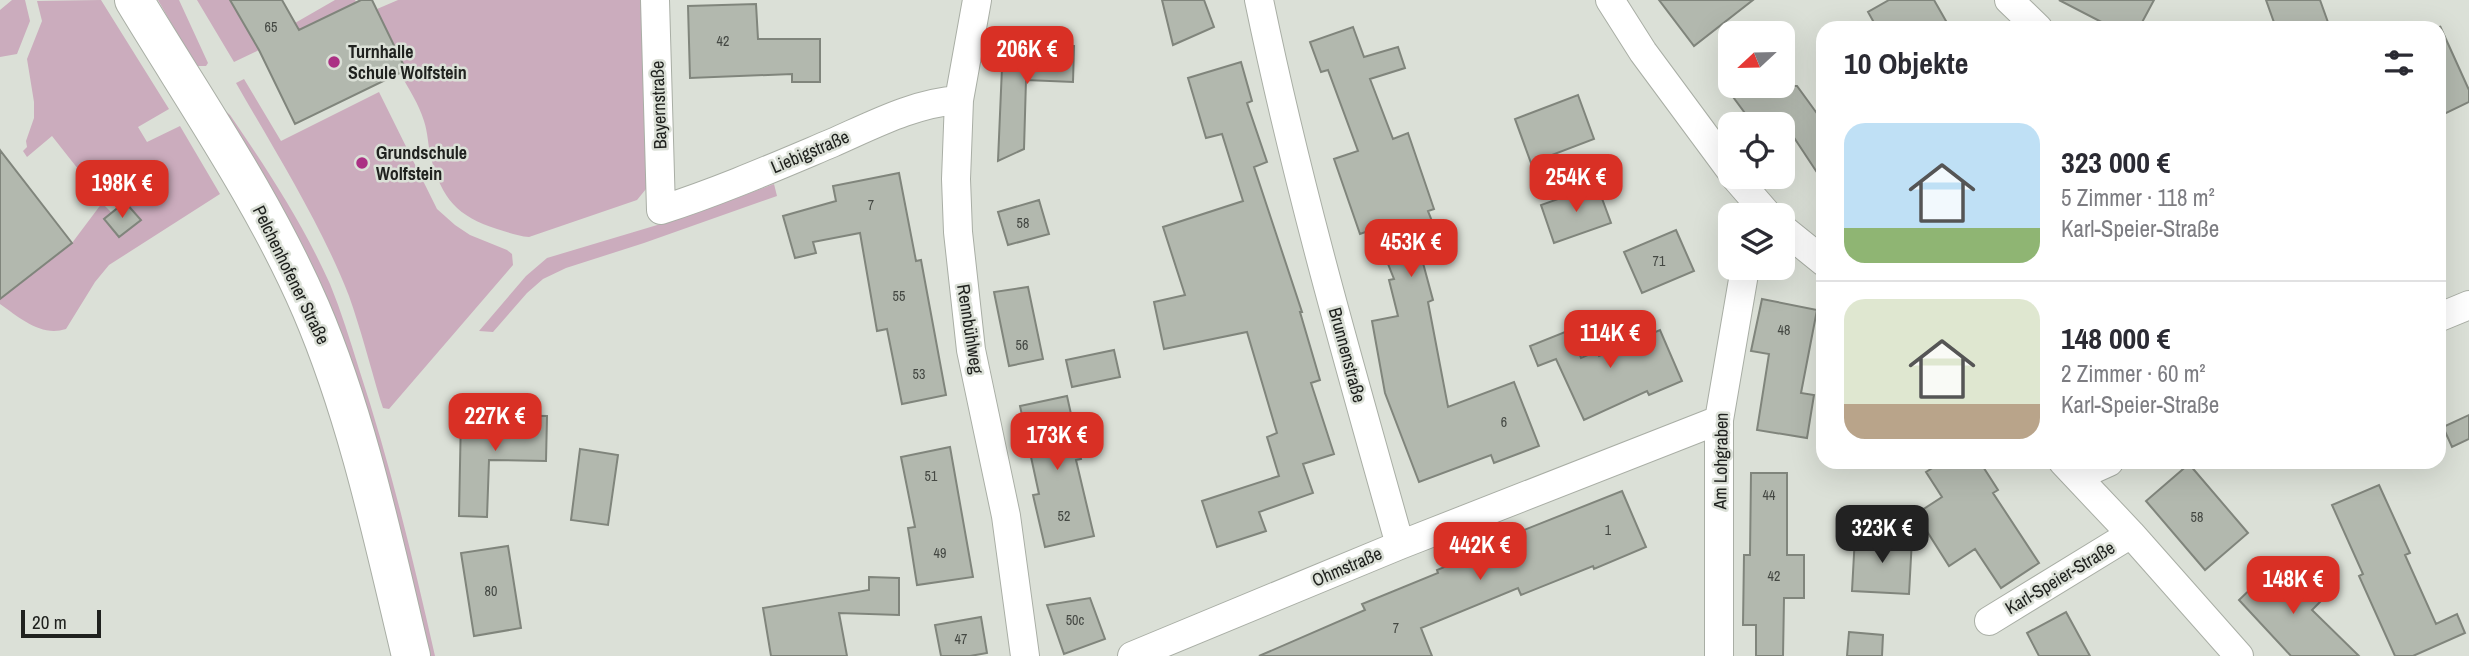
<!DOCTYPE html>
<html lang="de">
<head>
<meta charset="utf-8">
<style>
  :root { --surface:#fff; --page:#f7f7f7; --text:#2b2b33; --muted:#7c7c81; --line:#e1e1e2; --accent:#d93025 }
  body { margin:0; font-family:"Archivo Narrow",sans-serif; background:var(--page); color:var(--text); height:100vh; display:flex; flex-direction:column; font-size:26px; white-space:nowrap }
  * { box-sizing:border-box; margin:0 }
  p { font-size:23px; color:var(--muted) }
  .icon { flex:none; width:38px; height:38px; fill:none; stroke:currentColor; stroke-width:2; stroke-linecap:round; stroke-linejoin:round }
  .map { position:relative; flex:1; overflow:hidden }
  .side { position:absolute; left:1816px; top:21px; width:630px; height:448px; display:flex; flex-direction:column; background:var(--surface); border-radius:21px; box-shadow:0 7px 28px #0002 }
  .side>* { flex:none }
  .needle { width:46px; rotate:248deg }
  .fabs { position:absolute; left:1718px; top:21px; display:grid; gap:14px }
  .fabs a { display:grid; place-items:center; width:77px; height:77px; border-radius:14px; background:var(--surface); box-shadow:0 7px 28px #0002; font-size:35px }
  .scale { position:absolute; left:21px; bottom:18px; width:80px; box-sizing:border-box; padding-left:7px; border:4px solid #20221f; border-top:0; font-size:19px; line-height:24px; white-space:nowrap; color:#20221f; -webkit-text-stroke:5px #dbe0d7; paint-order:stroke }
  .price { position:absolute; translate:-50% -60px; padding:0 16px; border-radius:14px; background:var(--accent); color:#fff; font-size:23px; line-height:46px; filter:drop-shadow(0 2px 4px #0008) }
  .price::after { content:''; position:absolute; left:50%; top:42px; width:21px; height:16px; margin-left:-10px; background:inherit; clip-path:polygon(0 0,100% 0,50% 100%) }
  .price.current { background:#222; color:#fff }
  ul { padding:0; list-style:none }
  li { display:flex; align-items:center; gap:21px; height:175px; padding:0 28px }
  li+li { border-top:2px solid var(--line) }
  li span { display:grid; place-items:center; flex:none; width:196px; height:140px; border-radius:21px; color:#555 }
  li>.icon { margin-inline-start:auto }
  span .icon { width:84px; height:84px; fill:#fffc; stroke-width:1 }
  li b { font-size:30px }
  h2 { display:flex; justify-content:space-between; align-items:center; height:84px; padding:0 28px; font-size:30px }
  .map>svg:first-child { display:block }
</style>
</head>
<body>
<div class="map">
<svg width="2469" height="656" viewBox="0 0 2469 656">
  <rect width="100%" height="100%" fill="#dbe0d7"/>
  <path fill="#cbacbd" d="M12,0h13l5,21 -13,33 -17,3v-47z
    M101,0l68,109 -31,18 9,15 33,-16 40,68 -111,71 -14,17 -29,47c-25,8 -46,-11 -66,-25v-15l5,6 67,-52 30,-40 10,10 -8,7 15,17 21,-17 -15,-18 -32,-14 -41,-52 -25,21 -4,-6 4,-4 -1,-6 8,-23v-16l-7,-43 15,-38 -5,-20z
    M158,0h21l29,63 -2,3h-9l-5,-6z
    M197,0h33l29,50 -25,12z
    M335,0h20l1,2 -57,29 -4,-8z
    M398,0h248l4,177 -4,12 -9,11 -108,37c-11,-1 -22,-5 -32,-8 -40,-13 -55,-30 -66,-71 -3,-12 -3,-25 -7,-37 -5,-17 -16,-33 -24,-48l6,-4 -29,-60z
    M244,79l37,62 98,-49 58,117 18,16 15,10 37,15 5,4 1,11 -124,144 -6,-1 -3,-9c-10,-34 -19,-69 -31,-103 -28,-72 -74,-145 -113,-213z
    M220,106l10,9c37,54 73,109 100,169 11,27 20,56 29,85 31,94 54,190 76,287h-10z
    M774,184l3,12 -133,47 -78,25 -23,11 -16,14 -34,39 -14,-1 47,-55 21,-18 147,-44z"/>
  <path fill="#b2b8ae" stroke="#80857c" stroke-width="2" d="M230,0h52l17,30 62,-30h11l34,70 -111,54 -36,-74z
    M1162,0h42l10,27 -41,18z
    M1659,0h94l-59,46z
    M1889,0h45l16,28h-73l-9,-16z
    M2059,0h95l-15,28h-26z
    M2266,0h54l10,28h-54z
    M756,4l2,35h62v43h-28v-8l-102,4 -2,-72z
    M2440,26l29,64v12l-29,14z
    M1353,27l11,30 34,-10 7,21 -35,11 23,60 15,-6 26,76 -6,2 13,33 -21,8 13,48 -5,2 20,105 66,-25 25,64 -45,17 -3,-8 -72,27 -34,-89 -13,-72 26,-5 -9,-36 5,-1 -20,-50 -14,5 -26,-75 24,-8 -30,-81 -7,2 -11,-30z
    M1003,44l71,2 -1,36 -47,-2 -2,69 -26,12z
    M1241,62l11,39 -5,2 20,59 -13,5 48,145h-2l20,68 -9,3 23,71 -31,10 10,29 -54,19 7,19 -49,16 -15,-46 77,-25 -12,-39 10,-4 -30,-101 -83,17 -10,-47 31,-7 -22,-68 80,-26 -21,-67 -16,4 -18,-60z
    M1725,86h72l27,37v60l-39,-59h-32z
    M1578,95l16,44 -63,24 -16,-44z
    M0,150l72,93 -72,56z
    M899,173l17,88 5,-1 25,135 -44,9 -15,-75 -10,2 -17,-98 -47,9 3,11 -21,5 -12,-42 53,-15 -3,-15z
    M1597,185l14,38 -57,20 -13,-38z
    M1039,200l10,34 -41,11 -10,-33z
    M125,202l16,18 -22,17 -15,-18z
    M1676,230l18,41 -52,22 -18,-41z
    M1028,287l15,72 -34,7 -15,-74z
    M1762,299l55,11 -16,83 13,2 -7,43 -50,-8 12,-76 -18,-3z
    M1570,330l11,28 16,-7 2,5 61,-26 22,51 -33,14 -2,-4 -63,29 -28,-61 -18,7 -8,-20z
    M1114,350l6,27 -48,10 -6,-27z
    M1067,396l14,63 -5,1 18,76 -49,11 -12,-52 6,-1 -19,-88z
    M461,415l86,1 -1,45 -57,-1 -2,57 -28,-1z
    M2469,415v24l-17,8 -9,-20z
    M950,447l23,130 -56,8 -9,-57 7,-1 -14,-70z
    M580,449l38,6 -10,70 -37,-5z
    M1942,462h38l18,28 -5,3 46,70 -38,25 -26,-39 -26,17 -33,-52 26,-17 -16,-25z
    M2189,464l59,69 -43,37 -59,-69z
    M1751,473h36v82h17v43h-20l-1,58h-27v-31h-13l1,-70h6z
    M2379,485l31,68 -5,2 31,69 21,-10 8,19 -52,23h-18l-36,-80 4,-2 -31,-69z
    M1622,491l24,56 -52,22 -1,-3 -72,29 -3,-7 -97,40 11,28h-173l106,-46 -3,-6 76,-31 -1,-3 63,-26 -1,-4z
    M1855,536l57,3 -3,55 -57,-3z
    M508,546l13,82 -47,8 -13,-83z
    M2281,560l39,42 -8,8 47,46h-68l-52,-56z
    M869,577l30,1v37l-60,-2 8,43h-76l-8,-48 106,-18z
    M1090,598l15,41 -41,15 -17,-49z
    M2066,612l24,44h-51l-12,-23z
    M981,617l6,36 -17,3h-29l-6,-31z
    M1849,632l34,3 -1,21h-35z"/>
  <g fill="none" stroke-linecap="round" stroke-linejoin="round">
    <defs>
      <path id="minor" d="M655,0l6,210c59,-19 114,-43 171,-67 41,-18 82,-40 127,-43
        M977,0l-18,100 -3,79 2,53 13,118 35,166 19,140
        M1259,0c38,184 90,364 141,545
        M1610,0l33,52 88,119
        M2009,0l29,28
        M1735,177l33,38
        M1783,229l41,33
        M2440,317l29,-12
        M2063,462l68,72 108,122
        M2078,476l31,-14
        M1989,621l142,-87
        M1132,656l268,-111 319,-125
        M1719,656v-236l26,-152"/>
      <path id="secondary" d="M134,0c61,101 130,200 177,309 47,110 72,230 100,347"/>
    </defs>
    <use href="#minor" stroke="#a9aea5" stroke-width="30"/>
    <use href="#secondary" stroke="#a9aea5" stroke-width="40"/>
    <use href="#minor" stroke="#fff" stroke-width="28"/>
    <use href="#secondary" stroke="#fff" stroke-width="38"/>
  </g>
  <g fill="#ab3184" stroke="#dbe0d7" stroke-width="2.5">
    <circle cx="334" cy="62" r="7"/>
    <circle cx="362" cy="163" r="7"/>
  </g>
  <g text-anchor="middle" stroke-width="5" stroke-linejoin="round" paint-order="stroke">
    <g font-size="14" fill="#444843">
      <text x="271" y="32">65</text>
      <text x="723" y="46">42</text>
      <text x="871" y="210">7</text>
      <text x="1023" y="228">58</text>
      <text x="1659" y="266">71</text>
      <text x="899" y="301">55</text>
      <text x="1784" y="335">48</text>
      <text x="1022" y="350">56</text>
      <text x="919" y="379">53</text>
      <text x="1504" y="427">6</text>
      <text x="931" y="481">51</text>
      <text x="1769" y="500">44</text>
      <text x="1064" y="521">52</text>
      <text x="2197" y="522">58</text>
      <text x="1608" y="535">1</text>
      <text x="940" y="558">49</text>
      <text x="1774" y="581">42</text>
      <text x="491" y="596">80</text>
      <text x="1075" y="625">50c</text>
      <text x="1396" y="633">7</text>
      <text x="961" y="644">47</text>
    </g>
    <g font-size="18" font-weight="bold" fill="#20221f" stroke="#dbe0d7" text-anchor="start">
      <text x="348" y="58">Turnhalle<tspan x="348" dy="21">Schule Wolfstein</tspan></text>
      <text x="376" y="159">Grundschule<tspan x="376" dy="21">Wolfstein</tspan></text>
    </g>
    <g font-size="18" fill="#20221f" stroke="#dbe0d7">
      <text transform="translate(659 105) rotate(-92)" y="6">Bayernstraße</text>
      <text transform="translate(810 152) rotate(-23)" y="6">Liebigstraße</text>
      <text transform="translate(291 275) rotate(64)" y="6">Pelchenhofener Straße</text>
      <text transform="translate(970 329) rotate(81)" y="6">Rennbühlweg</text>
      <text transform="translate(1347 355) rotate(75)" y="6">Brunnenstraße</text>
      <text transform="translate(1721 461) rotate(-89)" y="6">Am Lohgraben</text>
      <text transform="translate(1347 567) rotate(-23)" y="6">Ohmstraße</text>
      <text transform="translate(2060 578) rotate(-31)" y="6">Karl-Speier-Straße</text>
    </g>
  </g>
</svg>
<div class="fabs">
<a><svg class="needle" viewBox="-14 -14 28 28"><path d="M0-13l5 13h-10z" fill="#e53935"/><path d="M0 13l5-13h-10z" fill="#7c7c81"/></svg></a>
<a><svg class="icon" aria-label="locate" viewBox="0 0 24 24"><circle cx="12" cy="12" r="6"/><path d="M12 2v4M12 18v4M2 12h4M18 12h4"/></svg></a>
<a><svg class="icon" aria-label="layers" viewBox="0 0 24 24"><path d="M12 4l9 5-9 5-9-5zM3 14l9 5 9-5"/></svg></a>
</div>
<div class="scale">20 m</div>
<b class="price" style="left:1027px;top:86px">206K €</b>
<b class="price" style="left:1576px;top:214px">254K €</b>
<b class="price" style="left:122px;top:220px">198K €</b>
<b class="price" style="left:1411px;top:279px">453K €</b>
<b class="price" style="left:1610px;top:370px">114K €</b>
<b class="price" style="left:495px;top:453px">227K €</b>
<b class="price" style="left:1057px;top:472px">173K €</b>
<b class="price current" style="left:1882px;top:565px">323K €</b>
<b class="price" style="left:1480px;top:582px">442K €</b>
<b class="price" style="left:2293px;top:616px">148K €</b>
<section class="side">
<h2>10 Objekte<svg class="icon" aria-label="filters" viewBox="0 0 24 24"><path d="M4 7h16M4 17h16"/><circle cx="9" cy="7" r="2"/><circle cx="15" cy="17" r="2"/></svg></h2>
<ul>
<li><span style="background:linear-gradient(#bfe0f5 75%,#8fb573 0)"><svg class="icon" aria-label="home" viewBox="0 0 24 24"><path d="M3 11l9-7 9 7M6 9v11h12V9"/></svg></span><div><b>323 000 €</b><p>5 Zimmer · 118 m²</p><p>Karl-Speier-Straße</p></div></li>
<li><span style="background:linear-gradient(#dfe7d0 75%,#b9a48a 0)"><svg class="icon" aria-label="home" viewBox="0 0 24 24"><path d="M3 11l9-7 9 7M6 9v11h12V9"/></svg></span><div><b>148 000 €</b><p>2 Zimmer · 60 m²</p><p>Karl-Speier-Straße</p></div></li>
</ul>
</section>
</div>
</body>
</html>
